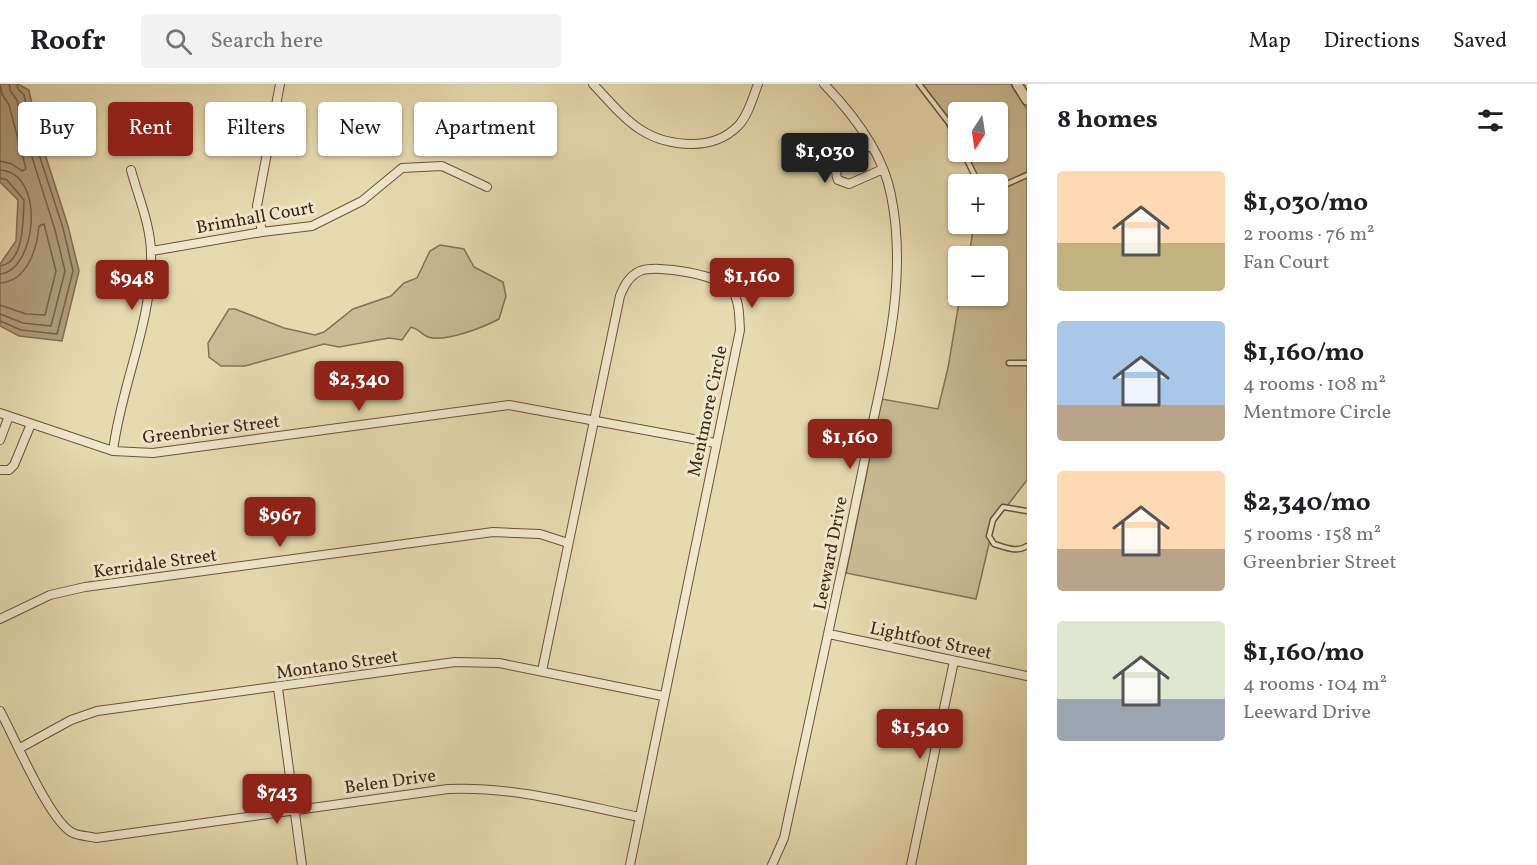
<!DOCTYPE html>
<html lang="en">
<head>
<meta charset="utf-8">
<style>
  :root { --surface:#fff; --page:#f2f2f2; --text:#202124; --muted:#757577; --line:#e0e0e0; --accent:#8f2418 }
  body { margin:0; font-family:Vollkorn,serif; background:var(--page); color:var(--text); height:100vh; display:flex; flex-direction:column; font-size:22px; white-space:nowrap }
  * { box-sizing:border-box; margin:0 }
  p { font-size:20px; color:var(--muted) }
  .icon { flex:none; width:33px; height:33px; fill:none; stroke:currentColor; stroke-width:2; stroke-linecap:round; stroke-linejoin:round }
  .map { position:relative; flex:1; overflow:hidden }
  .sheet { display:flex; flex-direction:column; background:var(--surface); width:510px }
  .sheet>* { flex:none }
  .hud { position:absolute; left:18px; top:18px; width:570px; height:54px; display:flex; gap:12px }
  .needle { width:39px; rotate:192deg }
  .controls { position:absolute; left:948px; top:18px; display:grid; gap:12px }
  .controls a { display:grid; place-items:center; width:60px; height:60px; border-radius:6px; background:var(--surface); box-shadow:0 2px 4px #0004; font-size:30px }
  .price { position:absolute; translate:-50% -51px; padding:0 14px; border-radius:6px; background:var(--accent); color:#fff; font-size:20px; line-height:39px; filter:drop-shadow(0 2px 3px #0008) }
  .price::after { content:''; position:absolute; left:50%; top:36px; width:18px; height:14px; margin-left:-9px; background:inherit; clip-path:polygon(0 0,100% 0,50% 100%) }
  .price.on { background:#222; color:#fff }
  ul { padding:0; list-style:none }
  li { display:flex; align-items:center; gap:18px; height:150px; padding:0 30px }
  li span { display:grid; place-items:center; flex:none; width:168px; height:120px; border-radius:6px; color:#555 }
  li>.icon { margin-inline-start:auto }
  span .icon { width:72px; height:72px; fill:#fffc; stroke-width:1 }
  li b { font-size:26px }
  h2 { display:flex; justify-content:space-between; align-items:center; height:72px; padding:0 30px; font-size:26px }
  .pill { padding:0 21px; border-radius:6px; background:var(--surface); box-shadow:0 2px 4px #0004; font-size:21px; line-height:54px }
  .pill.on { background:var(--accent); color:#fff }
  header { display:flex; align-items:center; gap:36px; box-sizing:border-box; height:84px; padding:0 30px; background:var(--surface); border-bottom:2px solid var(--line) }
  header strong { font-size:28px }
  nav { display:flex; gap:33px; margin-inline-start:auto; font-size:21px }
  .search { width:420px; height:54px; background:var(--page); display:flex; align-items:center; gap:15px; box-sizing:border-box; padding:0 21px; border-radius:6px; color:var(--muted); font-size:22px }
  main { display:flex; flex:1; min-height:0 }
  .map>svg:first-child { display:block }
</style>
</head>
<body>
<header>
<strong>Roofr</strong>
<div class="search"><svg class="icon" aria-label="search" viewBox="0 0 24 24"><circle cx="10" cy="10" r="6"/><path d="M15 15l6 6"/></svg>Search here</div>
<nav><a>Map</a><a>Directions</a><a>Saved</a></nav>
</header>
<main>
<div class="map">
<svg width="1027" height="781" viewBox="0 0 1027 781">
  <rect width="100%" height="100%" fill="#e6daaf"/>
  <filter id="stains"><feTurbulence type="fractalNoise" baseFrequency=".00333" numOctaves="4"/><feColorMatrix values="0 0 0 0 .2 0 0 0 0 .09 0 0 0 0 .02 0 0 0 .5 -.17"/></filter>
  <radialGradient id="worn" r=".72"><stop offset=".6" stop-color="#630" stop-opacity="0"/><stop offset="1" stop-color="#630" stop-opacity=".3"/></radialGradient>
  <path fill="#cabc95" stroke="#857255" stroke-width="1.5" d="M917,0h94l16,25v371l-33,43 -18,76 -130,-26 36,-174 56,10 10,-41 12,-72h38v-40h-29l5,-32h24v-40h-26v-12l-11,-20h37v-40h-40v34l-18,-36z
    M440,161l24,4 10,18 29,15 3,14 -7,23c-15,8 -55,24 -71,18 -7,-3 -9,-8 -17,-10l-9,13 -13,-2 -50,9 -15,-3 -79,22h-24l-12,-9 -1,-14 21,-34h6l49,19 31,7 9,-3 29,-23 38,-13 13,-13 13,-5 13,-27z"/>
  <path fill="#ae9d7b" stroke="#826e52" stroke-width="1.5" d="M0,0h18l11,6 9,42 30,94 11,45 -17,70 -43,-5 -19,-10v-62l16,-23 2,-41 -18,-18z"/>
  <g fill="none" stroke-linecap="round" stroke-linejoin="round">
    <path stroke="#776248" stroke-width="1.5" d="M0,77l12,3 10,7 4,-2 -17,-64 -7,-11 -2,-10
      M0,86c47,3 36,101 0,104
      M0,94l7,2 17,20c-1,18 1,63 -24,66
      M0,199c28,-2 37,-35 39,-57l5,-2 12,47 -11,44 -19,-1 -26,-9
      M0,230l23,9 28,3 14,-55 -10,-41 -30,-95 -8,-35 -6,-8 -2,-8
      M0,237l21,9 36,4 16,-63 -10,-43 -31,-95 -8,-38 -6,-6 -1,-5"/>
    <defs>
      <path id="service" d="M919,0l30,39 9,20
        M963,68l16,32
        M998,104l29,-13
        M1009,279h18
        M1027,427l-24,-4 -10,13 -4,16 5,8c11,3 23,9 33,2"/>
      <path id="minor" d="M593,0c31,33 50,60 99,60 18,0 33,-5 46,-18 10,-10 15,-29 20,-42
        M870,62c-13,7 -41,15 -32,34l11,4 34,-15
        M262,148l-5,-26 23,-122
        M152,167l110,-19 50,-6 50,-25 40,-33 40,-2 45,21
        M0,329l113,38 40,2 356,-48 206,38
        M0,356l9,-24
        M113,367c8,-66 40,-130 38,-197 0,-28 -13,-58 -20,-84
        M0,386h9l5,-5 17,-41
        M0,535l50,-24 35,-8 408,-55 47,2 28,9
        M829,550l198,42
        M542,587l78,-375c4,-10 9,-20 20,-25 17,-7 80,4 92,19 8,12 7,27 8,40l-110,535
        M278,604l24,177
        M0,627c14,25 50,112 73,122 6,3 16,3 23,5l352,-49c65,-3 128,15 191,28
        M20,664l51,-28 26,-9 358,-49 44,1 164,33
        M772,781l12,-27c27,-121 53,-243 78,-365 18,-91 48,-185 29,-278 -8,-42 -38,-81 -67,-111
        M911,781l43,-204"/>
      <path id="tertiary" d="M1017,0l10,16"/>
    </defs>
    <use href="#service" stroke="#6a543c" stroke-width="7"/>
    <use href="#minor" stroke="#6a543c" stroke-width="10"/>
    <use href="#tertiary" stroke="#6a543c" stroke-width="12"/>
    <use href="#service" stroke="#efe7cb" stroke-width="4"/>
    <use href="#minor" stroke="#efe7cb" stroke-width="8"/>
    <use href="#tertiary" stroke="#efe7cb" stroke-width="9"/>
  </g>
  <g text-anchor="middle" stroke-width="6" stroke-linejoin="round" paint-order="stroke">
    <g font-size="18" fill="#402715" stroke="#efe7cb">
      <text transform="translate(255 133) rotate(-10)" y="6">Brimhall Court</text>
      <text transform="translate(707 327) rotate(-78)" y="6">Mentmore Circle</text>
      <text transform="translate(211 345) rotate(-7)" y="6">Greenbrier Street</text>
      <text transform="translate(830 469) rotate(-79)" y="6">Leeward Drive</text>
      <text transform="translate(155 479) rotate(-8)" y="6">Kerridale Street</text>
      <text transform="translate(931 556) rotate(12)" y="6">Lightfoot Street</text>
      <text transform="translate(337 580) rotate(-8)" y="6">Montano Street</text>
      <text transform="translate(390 697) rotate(-8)" y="6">Belen Drive</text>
    </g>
  </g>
  <rect width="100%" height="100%" filter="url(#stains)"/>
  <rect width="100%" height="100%" fill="url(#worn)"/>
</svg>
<div class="controls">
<a><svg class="needle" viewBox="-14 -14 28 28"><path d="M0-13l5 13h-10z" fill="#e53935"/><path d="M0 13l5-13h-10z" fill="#757577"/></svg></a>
<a>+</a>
<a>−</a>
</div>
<b class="price on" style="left:825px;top:100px">$1,030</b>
<b class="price" style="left:752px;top:225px">$1,160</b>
<b class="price" style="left:132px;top:227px">$948</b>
<b class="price" style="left:359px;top:328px">$2,340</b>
<b class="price" style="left:850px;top:386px">$1,160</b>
<b class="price" style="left:280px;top:464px">$967</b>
<b class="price" style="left:920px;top:676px">$1,540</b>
<b class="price" style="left:277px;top:741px">$743</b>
<div class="hud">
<a class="pill">Buy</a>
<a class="pill on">Rent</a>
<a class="pill">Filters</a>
<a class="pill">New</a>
<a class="pill">Apartment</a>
</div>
</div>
<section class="sheet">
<h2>8 homes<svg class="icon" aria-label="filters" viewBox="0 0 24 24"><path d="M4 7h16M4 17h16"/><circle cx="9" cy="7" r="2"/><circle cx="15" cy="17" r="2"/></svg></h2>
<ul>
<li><span style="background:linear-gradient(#ffd9b3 60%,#c2b280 0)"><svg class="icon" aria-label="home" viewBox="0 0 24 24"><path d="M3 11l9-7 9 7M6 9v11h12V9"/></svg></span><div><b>$1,030/mo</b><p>2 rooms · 76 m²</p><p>Fan Court</p></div></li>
<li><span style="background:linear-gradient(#a9c7e8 70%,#b9a48a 0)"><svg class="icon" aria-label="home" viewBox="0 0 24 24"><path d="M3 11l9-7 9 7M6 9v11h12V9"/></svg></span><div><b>$1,160/mo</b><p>4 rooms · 108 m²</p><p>Mentmore Circle</p></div></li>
<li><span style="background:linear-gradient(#ffd9b3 65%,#b9a48a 0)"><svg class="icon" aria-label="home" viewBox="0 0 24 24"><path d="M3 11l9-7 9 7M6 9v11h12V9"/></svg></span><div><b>$2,340/mo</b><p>5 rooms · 158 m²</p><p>Greenbrier Street</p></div></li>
<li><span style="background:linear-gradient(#dfe7d0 65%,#9aa5b1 0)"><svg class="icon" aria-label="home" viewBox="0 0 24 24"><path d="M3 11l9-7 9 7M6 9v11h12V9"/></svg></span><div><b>$1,160/mo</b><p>4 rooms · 104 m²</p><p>Leeward Drive</p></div></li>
</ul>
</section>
</main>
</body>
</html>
